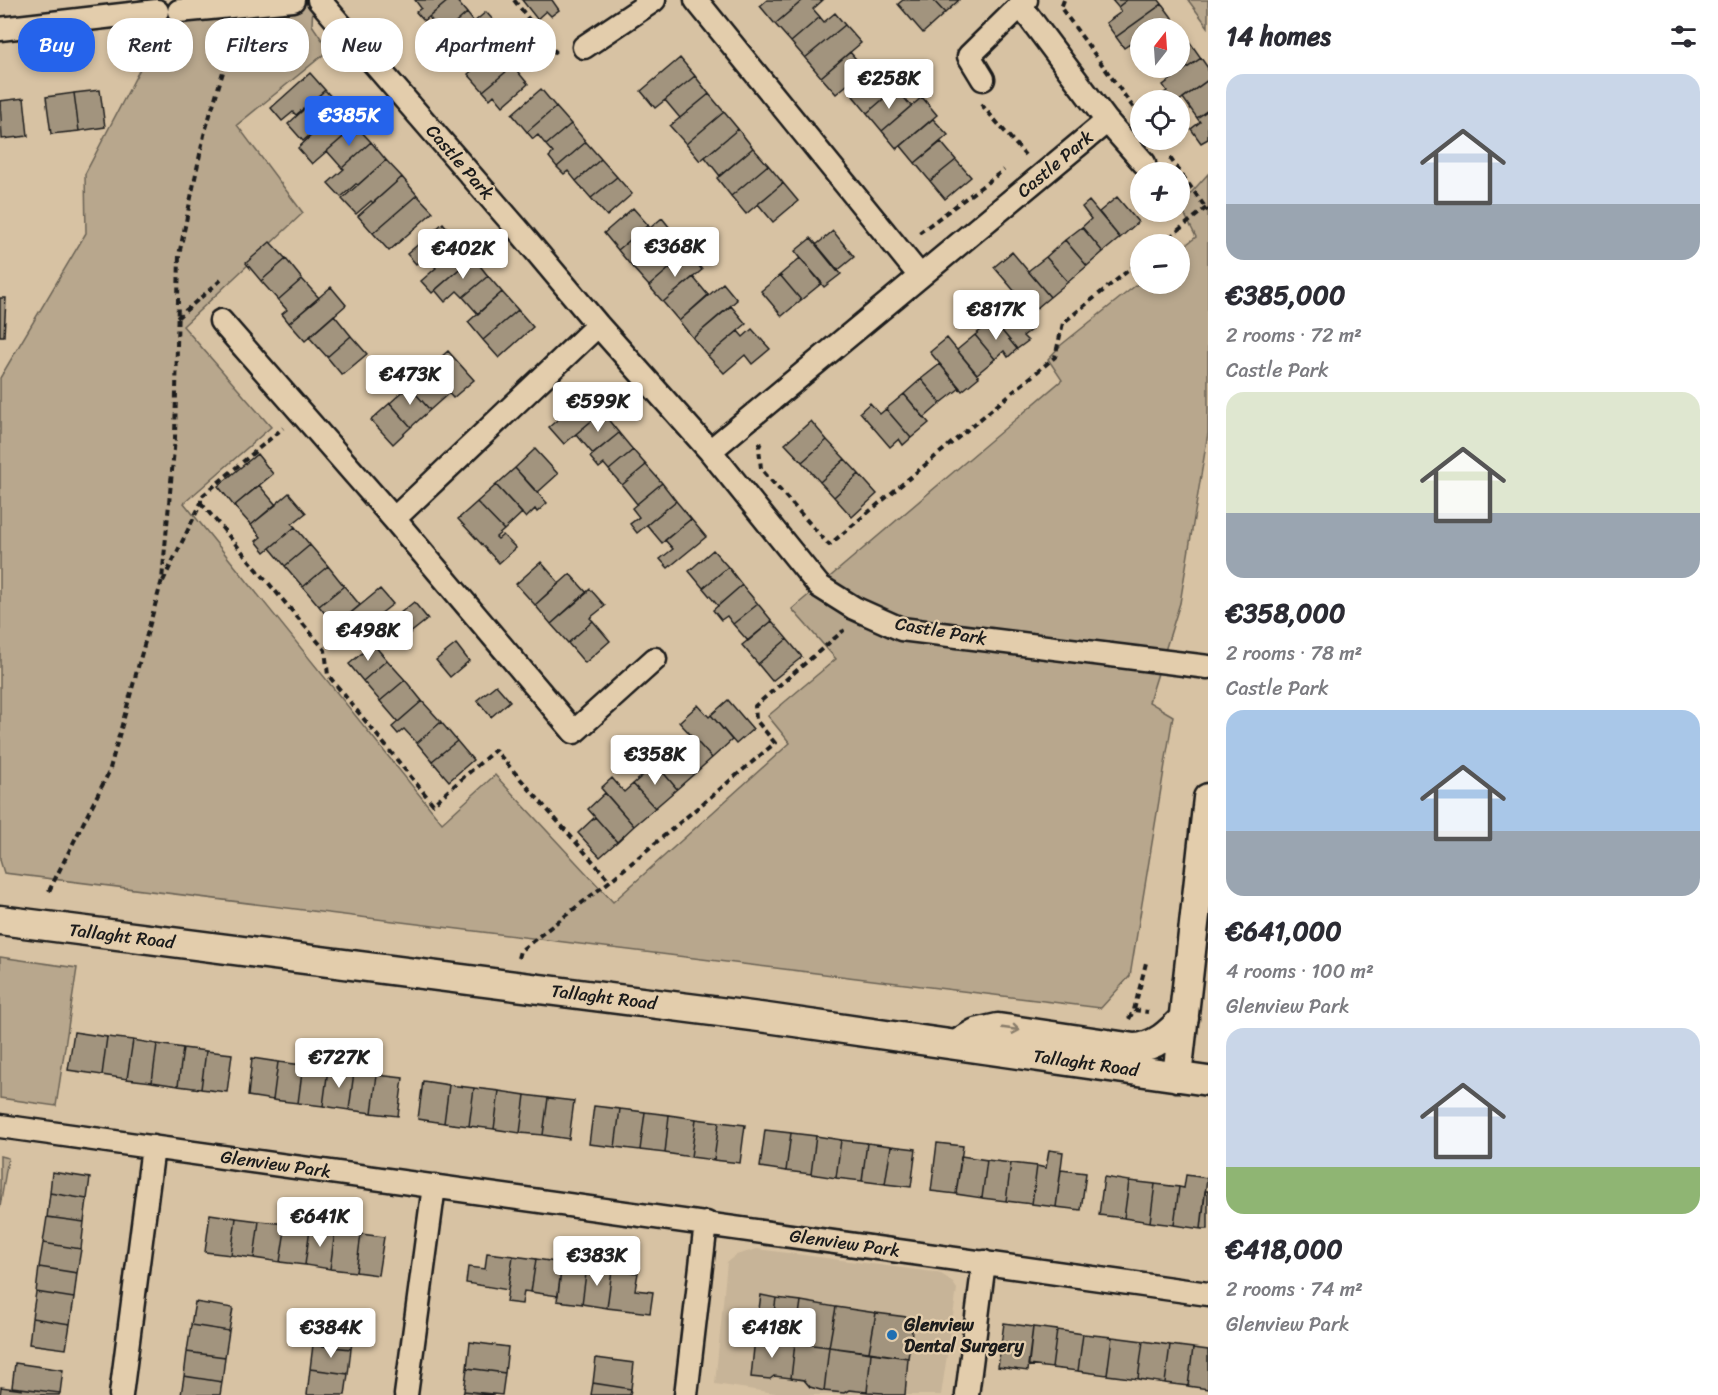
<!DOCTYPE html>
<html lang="en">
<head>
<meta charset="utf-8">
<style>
  :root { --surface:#fff; --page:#f2f2f3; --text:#2b2b33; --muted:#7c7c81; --accent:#2563eb }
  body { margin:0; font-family:Sriracha,sans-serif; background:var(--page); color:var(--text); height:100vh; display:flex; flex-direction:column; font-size:22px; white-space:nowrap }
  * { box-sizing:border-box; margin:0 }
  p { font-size:20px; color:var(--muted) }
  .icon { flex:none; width:33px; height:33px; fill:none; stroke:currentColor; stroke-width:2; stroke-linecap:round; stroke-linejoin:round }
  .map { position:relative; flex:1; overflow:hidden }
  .details { display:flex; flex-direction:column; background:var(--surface); width:510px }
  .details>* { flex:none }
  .hud { position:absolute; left:18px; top:18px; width:570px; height:54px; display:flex; gap:12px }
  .needle { width:39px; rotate:17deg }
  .fabs { position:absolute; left:1130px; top:18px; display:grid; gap:12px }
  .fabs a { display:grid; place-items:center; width:60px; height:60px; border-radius:50%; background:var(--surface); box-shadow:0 3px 9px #0003; font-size:30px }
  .price { position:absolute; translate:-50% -51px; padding:0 14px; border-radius:6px; background:#fff; color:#222; font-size:20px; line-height:39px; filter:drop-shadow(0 2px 3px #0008) }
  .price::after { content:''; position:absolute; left:50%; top:36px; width:18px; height:14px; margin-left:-9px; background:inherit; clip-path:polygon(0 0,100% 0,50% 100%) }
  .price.current { background:var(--accent); color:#fff }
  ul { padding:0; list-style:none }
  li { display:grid; align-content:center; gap:12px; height:318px; padding:0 18px }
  li span { display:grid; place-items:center; height:186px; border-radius:18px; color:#555 }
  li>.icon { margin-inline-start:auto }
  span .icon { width:108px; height:108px; fill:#fffc; stroke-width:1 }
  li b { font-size:26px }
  h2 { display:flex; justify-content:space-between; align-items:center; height:72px; padding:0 18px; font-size:26px }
  .chip { padding:0 21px; border-radius:24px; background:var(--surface); box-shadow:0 3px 9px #0003; font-size:21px; line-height:54px }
  .chip.current { background:var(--accent); color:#fff }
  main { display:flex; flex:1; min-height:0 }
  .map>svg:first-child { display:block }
</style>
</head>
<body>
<main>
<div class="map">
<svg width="1208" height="1395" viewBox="0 0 1208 1395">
  <rect width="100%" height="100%" fill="#d7c2a3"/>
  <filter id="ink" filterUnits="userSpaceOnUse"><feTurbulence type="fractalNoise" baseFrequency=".0167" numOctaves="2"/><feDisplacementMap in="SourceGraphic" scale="12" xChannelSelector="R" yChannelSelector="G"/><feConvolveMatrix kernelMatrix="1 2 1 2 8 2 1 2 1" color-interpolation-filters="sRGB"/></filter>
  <g filter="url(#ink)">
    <path fill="#c7b498" d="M757,1249l176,23 8,2 5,3 7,6 4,6 -16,106h-153l-73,-11 12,-122 9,-7z"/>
    <path fill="#b8a78d" stroke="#6a6254" stroke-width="1.5" d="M176,0h137l-1,25 17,25 -92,75 66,88 -120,113 88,101 -87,76 258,320 53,-48 118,127 177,-159 -22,-27 68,-57 -44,-50 270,-229 -14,-21 13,-14 79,-63v2h39v-34l17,-13 -16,-32 28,-31v259l-28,170 -31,99 24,14 -43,260 -29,32 -1097,-135 -4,-13v-482l86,-145 -1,-59z
      M1188,0h20v27z
      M0,957l77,11 -21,138 -56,-8z
      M0,1156l8,2 -8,49z"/>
    <path fill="#a2947e" stroke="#1c1c1c" stroke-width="1.5" d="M415,0h34l-25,21 -8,-9 5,-4z
      M449,0h7l11,13 -24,21 -14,-17z
      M522,0h30l7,10 -8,6 -5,-5 -9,8z
      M767,0h36l-28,24 -15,-18z
      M803,0h20l-10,9 7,8 -29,25 -16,-18z
      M903,0h30l12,13 -22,20 -25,-29z
      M933,0h26l-14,13z
      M1112,0h15l-9,7z
      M1127,0h32l3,4 -46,33 -10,-14 15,-11 -3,-5z
      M1162,4l14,19 -8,5h-28v11l-1,-1 -15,10 -8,-11z
      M486,12l8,9 -36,31 -15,-18 24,-21 7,9z
      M835,13l10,12 -40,33 -14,-16 29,-25 4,5z
      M1176,23l13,18 -10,7v-20h-11z
      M845,25l16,18 -40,34 -16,-19z
      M483,32l15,17 -25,21 -8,-9 -5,3 -6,-8z
      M1189,41l12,17 -31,22 -9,-12h18v-20z
      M498,49l15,17 -30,25 -15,-17z
      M850,52l15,18 -29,24 -15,-17z
      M680,58l15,18 -40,32 -14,-17z
      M1201,58l7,10v12l-29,21 -18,-1 -3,-3 9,-6 -4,-6z
      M513,66l15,18 -25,22 -9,-11 -4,4 -7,-8z
      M882,71l14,17 -29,25 -14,-17z
      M310,73l15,17 -29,25 -3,-3 -11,9 -11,-13z
      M695,76l14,18 -29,24 -15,-18z
      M1208,80v30l-11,8 -14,-20z
      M896,88l15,18 -29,25 -15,-18z
      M541,89l15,18 -29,25 -15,-18z
      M100,90l5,37 -26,4 -5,-38z
      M325,90l16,18 -38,33 -15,-17z
      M74,93l5,38 -28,3 -5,-37z
      M709,94l15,18 -38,32 -16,-18z
      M922,97l15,18 -40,34 -15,-18z
      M24,98l4,38 -26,3 -2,-38z
      M556,107l15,17 -25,21 -8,-10 -5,4 -6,-7z
      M341,108l15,18 -44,38 -14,-16 15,-14 -1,-1z
      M1208,110v29l-7,4 -10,-14 9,-7 -3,-4z
      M724,112l14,17 -38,32 -14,-17z
      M933,119l15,16 -33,28 -14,-17z
      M571,124l15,18 -29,25 -8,-10 4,-4 -7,-8z
      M356,126l15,16 -29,26 -15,-17z
      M738,129l15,19 -33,28 -15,-19z
      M371,142l15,18 -28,25 -2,-1 -15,13 -13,-14 16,-14 -2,-1z
      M586,142l15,17 -25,22 -8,-10 -4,3 -7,-7z
      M941,142l15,18 -26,21 -15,-18z
      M753,148l15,17 -37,31 -14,-18z
      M601,159l16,18 -26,21 -15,-17z
      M386,160l16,17 -29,26 -2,-2 -15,13 -14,-15z
      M956,160l15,17 -26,22 -15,-18z
      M768,165l15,18 -37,31 -15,-18z
      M402,177l15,18 -44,38 -15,-17z
      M617,177l15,17 -25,22 -16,-18z
      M783,183l15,18 -25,21 -15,-18z
      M417,195l16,17 -44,39 -16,-18z
      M1117,197l21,25 -18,16 -21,-26z
      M1089,201l31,37 -17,14 -21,-25 9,-8 -9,-12z
      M633,208l15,17 -30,25 -14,-17z
      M662,218l12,15 -41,35 -15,-18 30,-25 2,3z
      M443,223l14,17 -26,22 -5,-7 -10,9 -9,-10z
      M1082,227l21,25 -16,14 -22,-26z
      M833,231l21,26 -17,14 -21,-26z
      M811,238l30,36 -17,13 -29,-36z
      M457,240l16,17 -41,36 -11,-12 15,-13 -5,-6z
      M1065,240l22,26 -19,16 -22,-25z
      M270,242l16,17 -25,22 -15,-18z
      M663,243l15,18 -29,25 -16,-18z
      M1012,252l38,45 -18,15 -38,-45z
      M690,254l12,16 -39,32 -14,-16 29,-25 2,2z
      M473,257l15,19 -25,21 -6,-6 -12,11 -10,-12z
      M1046,257l22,25 -18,15 -22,-26z
      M800,258l22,25 -21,17 -21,-25z
      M286,259l16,20 -24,21 -17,-19z
      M780,275l21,25 -19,16 -21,-25z
      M488,276l14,16 -24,22 -15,-17z
      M693,277l15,18 -29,26 -16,-19z
      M302,279l17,19 -30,25 -7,-9 5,-4 -9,-10z
      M723,283l14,17 -44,38 -14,-17z
      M331,287l15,18 -41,36 -16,-18z
      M502,292l16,18 -35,30 -15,-18z
      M0,298h6l-2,38h-4z
      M731,306l15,18 -38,32 -15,-18z
      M1010,306l21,24 -8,6 5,5 -11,8 -24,-29z
      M518,310l15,17 -34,31 -16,-18z
      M334,315l17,21 -24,21 -18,-20z
      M993,320l24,29 -9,8 -4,-6 -9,8 -20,-24z
      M752,329l18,20 -18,15 -7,-9 -21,18 -16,-17 30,-25 5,6z
      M975,335l20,24 -18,15 -20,-24z
      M351,336l16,18 -25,21 -15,-18z
      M947,338l32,39 -17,14 -32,-39z
      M448,351l26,29 -21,18 -26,-29z
      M940,364l20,24 -19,15 -20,-24z
      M427,369l22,24 -19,17 -21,-24z
      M921,379l20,24 -17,15 -20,-24z
      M409,386l21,24 -19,17 -21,-24z
      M904,394l25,29 -18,15 -25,-29z
      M587,395l15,17 -38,32 -15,-17z
      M390,403l21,24 -18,17 -22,-24z
      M870,403l10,11 6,-5 25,29 -8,7 -4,-6 -9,8 -30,-35z
      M602,412l17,21 -26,21 -17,-20z
      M811,421l16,19 -25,22 -17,-18z
      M619,433l14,17 -24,20 -5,-6 -5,4 -9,-11z
      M827,440l18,19 -25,23 -18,-20z
      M535,449l23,25 -21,19 -22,-25z
      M633,450l13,15 -24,20 -13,-15z
      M257,454l16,20 -39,32 -16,-20z
      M845,459l14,15 -25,23 -14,-15z
      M646,465l16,18 -25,21 -15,-19z
      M515,468l32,35 -10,9 -2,-3 -9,9 -30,-33z
      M859,474l18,20 -25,23 -18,-20z
      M662,483l14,18 -39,32 -7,-9 9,-7 -7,-9z
      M259,485l17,20 -25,20 -17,-19z
      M496,485l26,28 -18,17 -27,-28z
      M289,493l17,20 -14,11 3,3 -30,25 -9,-11 5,-4 -10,-12z
      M676,501l15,18 -29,24 -15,-18z
      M477,502l27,28 -8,7 2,2 5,-4 13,13 -17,15 -41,-44z
      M691,519l15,18 -38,31 -8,-9 13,-10 -8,-9z
      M295,527l15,18 -25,21 -15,-18z
      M310,545l18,21 -25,21 -18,-21z
      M713,550l15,17 -25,21 -14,-17z
      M541,562l18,21 -24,22 -19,-21z
      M328,566l16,20 -25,20 -16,-19z
      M728,567l14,18 -24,21 -15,-18z
      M570,574l17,19 -36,31 -16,-19z
      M742,585l16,19 -25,20 -6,-8 -6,4 -8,-10z
      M344,586l16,19 -25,21 -16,-20z
      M380,589l13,15 -14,11 4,4 -31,27 -17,-20z
      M590,589l15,17 -15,12 3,3 -25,22 -17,-19z
      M414,602l14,17 -19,15 -14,-17z
      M758,604l14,17 -24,20 -15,-17z
      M593,621l17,20 -25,22 -17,-20z
      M772,621l15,18 -29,25 -16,-19z
      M787,639l15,18 -30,24 -14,-17z
      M373,644l14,16 -24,21 -14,-17z
      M456,644l13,17 -19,16 -14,-17z
      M387,660l18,20 -25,21 -17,-20z
      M405,680l17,21 -24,21 -18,-21z
      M496,685l14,16 -19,16 -14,-17z
      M728,700l25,29 -17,15 -25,-29z
      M422,701l19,21 -24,21 -13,-14 -6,5 -6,-7z
      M698,705l11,12 2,-2 21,25 -20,18 -33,-36z
      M441,722l16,19 -25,20 -15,-18z
      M690,734l22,24 -18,16 -22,-24z
      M457,741l16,19 -24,21 -17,-20z
      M672,750l22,24 -17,15 -21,-25z
      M656,764l21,25 -22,19 -22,-24z
      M612,778l12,14 9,-8 22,24 -21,18 -33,-38z
      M605,793l29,33 -17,16 -29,-33z
      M595,817l22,25 -17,15 -22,-24z
      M74,1032l33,5 -5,38 -34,-5z
      M107,1037l26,3 -6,39 -25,-4z
      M133,1040l24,4 -5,38 -25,-3z
      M157,1044l26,4 -5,38 -26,-4z
      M183,1048l23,3 -5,38 -23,-3z
      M206,1051l26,3 -5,38 -26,-3z
      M252,1058l26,4 -5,38 -25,-4z
      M278,1062l25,3 -5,38 -25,-3z
      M303,1065l25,4 -5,37 -25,-3z
      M328,1069l26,3 -5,38 -26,-4z
      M354,1072l23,3 -5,38 -23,-3z
      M377,1075l26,3 -5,38 -26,-3z
      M423,1081l26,4 -5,38 -26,-4z
      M449,1085l25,3 -5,38 -25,-3z
      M474,1088l25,3 -5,38 -25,-3z
      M499,1091l26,4 -5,38 -26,-4z
      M525,1095l23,3 -5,37 -23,-2z
      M548,1098l26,3 -5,38 -26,-4z
      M594,1106l26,3 -5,38 -26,-3z
      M620,1109l25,3 -5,38 -25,-3z
      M645,1112l24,3 -4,38 -25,-3z
      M669,1115l27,4 -5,38 -26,-4z
      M696,1119l23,3 -5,38 -23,-3z
      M719,1122l26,3 -5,38 -26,-3z
      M765,1130l26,3 -5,38 -26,-4z
      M791,1133l25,3 -5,38 -25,-3z
      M816,1136l25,4 -5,38 -25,-4z
      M841,1140l26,3 -5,38 -26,-3z
      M867,1143l24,3 -6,38 -23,-3z
      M937,1143l26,3 -7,48 -25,-3z
      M891,1146l25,3 -5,38 -26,-3z
      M1049,1150l14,2 -7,55 -24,-3 5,-38 9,2z
      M961,1156l26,4 -5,38 -26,-4z
      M987,1160l24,3 -5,38 -24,-3z
      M1011,1163l26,3 -5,38 -26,-3z
      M1061,1170l25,3 -5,37 -25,-3z
      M52,1172l38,6 -3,21 -37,-6z
      M1186,1175l21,3 -6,51 -27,-4 5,-38 5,1z
      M1104,1177l25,4 -5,37 -25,-3z
      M1129,1181l26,3 -5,38 -26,-4z
      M1155,1184l24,3 -5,38 -24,-3z
      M1205,1191h3v38h-7z
      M50,1193l37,6 -3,23 -37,-5z
      M210,1214l26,4 -5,37 -26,-3z
      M47,1217l37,5 -3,27 -38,-6z
      M236,1218l23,3 -5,37 -23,-3z
      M259,1221l27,3 -6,38 -26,-4z
      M286,1224l24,4 -5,37 -25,-3z
      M310,1228l25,3 -5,38 -25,-4z
      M335,1231l26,3 -5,38 -26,-3z
      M361,1234l23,3 -6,38 -22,-3z
      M43,1243l38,6 -4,24 -38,-6z
      M487,1253l26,3 -5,34 -42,-7 2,-16 17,2z
      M513,1256l23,3 -5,33 -7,-1 -2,13 -16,-2z
      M536,1259l26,4 -4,33 -27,-4z
      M562,1263l25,3 -5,38 -25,-3z
      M587,1266l25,4 -5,38 -25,-4z
      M39,1267l38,6 -3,25 -38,-6z
      M612,1270l26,3 -3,17 18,2 -3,21 -43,-5z
      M36,1292l38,6 -4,26 -38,-6z
      M761,1295l15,3 -3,22 9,21 -27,-3z
      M776,1298l25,3 -6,42 -13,-2 -9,-21z
      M801,1301l35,6 -7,40 -34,-4z
      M195,1302l38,6 -4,23 -38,-6z
      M836,1307l40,6 -7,39 -40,-5z
      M876,1313l38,5 -6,40 -39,-6z
      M32,1318l38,6 -4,25 -37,-5z
      M317,1318l38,5 -4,26 -38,-4z
      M1004,1323l29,4 -5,44 -30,-4z
      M191,1325l38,6 -4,26 -38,-5z
      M1033,1327l24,3 -5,38 -24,-3z
      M1057,1330l26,4 -5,37 -26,-3z
      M1083,1334l29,3 -5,38 -29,-4z
      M1112,1337l31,4 -5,38 -31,-4z
      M755,1338l40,5 -4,35 -17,-2 -4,3 -19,-2z
      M1143,1341l27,4 -5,38 -27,-4z
      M470,1342l38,5 -3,26 -38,-5z
      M795,1343l34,4 -5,44 -14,-4 -6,-7 -13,-2z
      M313,1345l38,4 -3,25 -38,-5z
      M1170,1345l23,3 -5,38 -23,-3z
      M829,1347l42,6 -4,39 -18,-2 -5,3 -20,-2z
      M1193,1348l15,2v39l-20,-3z
      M187,1352l38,5 -3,25 -38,-6z
      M871,1353l37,5 -3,37h-20l-2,-2 -16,-1z
      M596,1358l38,5 -3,26 -38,-6z
      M15,1363l48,7 -3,23 -48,-6z
      M467,1368l38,5 -3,22 -38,-4z
      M310,1369l38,5 -3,21h-38z
      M184,1376l38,6 -2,13h-39z
      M593,1383l38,6 -1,6h-39z
      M1,1387l21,3v-2l38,5 -1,2h-59z
      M464,1391l30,4h-31z"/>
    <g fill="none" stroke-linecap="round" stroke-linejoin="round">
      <defs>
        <path id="minor" d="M319,0l201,232 78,93 112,126 109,135 35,22 47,21 307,38
          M696,0l224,276
          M1020,5l87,116 37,42
          M179,11l114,-11
          M0,29l157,-18
          M584,47l70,-47
          M983,79l-14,-23 57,-56
          M221,321l173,198 180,213 81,-73
          M710,451l397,-330
          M394,519l204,-194
          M0,1126l1208,168
          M121,1395l32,-248
          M406,1395l28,-209
          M686,1395l20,-172
          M967,1395l17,-133"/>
        <path id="tertiary" d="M0,920l767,98 441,63
          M956,1045l20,-12 22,-5 136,20c22,-1 36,-15 50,-30
          M1177,1077l31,-279"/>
      </defs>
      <use href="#minor" stroke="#1c1c1c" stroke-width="27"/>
      <use href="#tertiary" stroke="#1c1c1c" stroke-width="33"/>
      <path stroke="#1c1c1c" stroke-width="4" stroke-dasharray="6 4.5" stroke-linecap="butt" d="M514,0l40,52 5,-5
        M1064,0l-3,8 77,106
        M981,104l44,51
        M1170,158l38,53
        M919,233l85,-63
        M1161,244l45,-36
        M177,318l44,-38
        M761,442l-2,5 2,22 68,76 226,-188 8,-34 77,-62
        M201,503l124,147 3,25 105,129 62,-54 115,131
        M163,581l38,-78v-6l82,-69
        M49,891l60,-119 53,-192 13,-142 4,-183 25,-120 19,-63 5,-40
        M518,958l2,-7 90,-70 165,-138 -19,-23 -1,-14 88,-75 -1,-1
        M1134,1010l14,2
        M1129,1019l5,-9 12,-47"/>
      <use href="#minor" stroke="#e3cdac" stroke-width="22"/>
      <use href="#tertiary" stroke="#e3cdac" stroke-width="28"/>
    </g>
    <defs><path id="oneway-shaft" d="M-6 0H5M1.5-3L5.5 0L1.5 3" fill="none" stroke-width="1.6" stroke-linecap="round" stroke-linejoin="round" transform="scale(1.5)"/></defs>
    <use stroke="#897d6b" href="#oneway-shaft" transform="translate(1011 1029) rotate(8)"/>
  </g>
  <circle fill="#1f6fb2" stroke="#e3cdac" stroke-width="2" cx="892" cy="1335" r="6"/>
  <g text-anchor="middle" stroke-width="4.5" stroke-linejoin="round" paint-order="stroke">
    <g font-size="18" fill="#1c1c1c" stroke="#e3cdac">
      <text transform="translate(460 162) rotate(49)" y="6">Castle Park</text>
      <text transform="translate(1055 164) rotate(-40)" y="6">Castle Park</text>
      <text transform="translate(941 631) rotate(10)" y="6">Castle Park</text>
      <text transform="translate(122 936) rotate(7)" y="6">Tallaght Road</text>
      <text transform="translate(604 997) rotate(7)" y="6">Tallaght Road</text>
      <text transform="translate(1086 1063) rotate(8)" y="6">Tallaght Road</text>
      <text transform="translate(276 1164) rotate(8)" y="6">Glenview Park</text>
      <text transform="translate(845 1243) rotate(8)" y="6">Glenview Park</text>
    </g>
    <g font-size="18" font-weight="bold" fill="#1c1c1c" stroke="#e3cdac" text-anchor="start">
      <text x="904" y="1331">Glenview<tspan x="904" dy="21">Dental Surgery</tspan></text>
    </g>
  </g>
</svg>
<div class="fabs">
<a><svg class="needle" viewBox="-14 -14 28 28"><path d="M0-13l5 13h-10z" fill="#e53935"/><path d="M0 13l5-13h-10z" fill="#7c7c81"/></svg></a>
<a><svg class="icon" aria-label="locate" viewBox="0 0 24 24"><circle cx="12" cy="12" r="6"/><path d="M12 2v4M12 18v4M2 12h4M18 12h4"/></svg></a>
<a>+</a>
<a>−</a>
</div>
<b class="price" style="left:889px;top:110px">€258K</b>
<b class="price current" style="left:349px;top:147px">€385K</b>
<b class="price" style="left:675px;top:278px">€368K</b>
<b class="price" style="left:463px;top:280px">€402K</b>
<b class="price" style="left:996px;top:341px">€817K</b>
<b class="price" style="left:410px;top:406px">€473K</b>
<b class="price" style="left:598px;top:433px">€599K</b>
<b class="price" style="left:368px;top:662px">€498K</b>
<b class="price" style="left:655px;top:786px">€358K</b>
<b class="price" style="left:339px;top:1089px">€727K</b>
<b class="price" style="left:320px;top:1248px">€641K</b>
<b class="price" style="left:597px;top:1287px">€383K</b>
<b class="price" style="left:331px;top:1359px">€384K</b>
<b class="price" style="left:772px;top:1359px">€418K</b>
<div class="hud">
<a class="chip current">Buy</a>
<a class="chip">Rent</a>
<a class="chip">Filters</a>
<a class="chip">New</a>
<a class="chip">Apartment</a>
</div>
</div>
<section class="details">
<h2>14 homes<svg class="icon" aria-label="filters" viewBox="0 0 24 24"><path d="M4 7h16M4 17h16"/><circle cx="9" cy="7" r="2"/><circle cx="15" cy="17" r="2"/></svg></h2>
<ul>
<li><span style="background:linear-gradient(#c9d6e8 70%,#9aa5b1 0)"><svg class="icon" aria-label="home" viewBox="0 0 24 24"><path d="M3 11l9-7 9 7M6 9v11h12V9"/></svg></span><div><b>€385,000</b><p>2 rooms · 72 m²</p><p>Castle Park</p></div></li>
<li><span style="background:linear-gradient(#dfe7d0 65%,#9aa5b1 0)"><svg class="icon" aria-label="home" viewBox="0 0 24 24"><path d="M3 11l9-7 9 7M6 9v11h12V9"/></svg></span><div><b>€358,000</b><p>2 rooms · 78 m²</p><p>Castle Park</p></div></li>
<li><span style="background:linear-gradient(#a9c7e8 65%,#9aa5b1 0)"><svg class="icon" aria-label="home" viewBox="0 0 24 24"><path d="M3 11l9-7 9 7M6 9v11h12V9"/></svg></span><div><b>€641,000</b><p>4 rooms · 100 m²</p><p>Glenview Park</p></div></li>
<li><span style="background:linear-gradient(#c9d6e8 75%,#8fb573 0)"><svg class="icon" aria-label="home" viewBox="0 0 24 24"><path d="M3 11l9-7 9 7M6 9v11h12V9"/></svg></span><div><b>€418,000</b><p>2 rooms · 74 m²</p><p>Glenview Park</p></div></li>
</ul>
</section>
</main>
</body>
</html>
